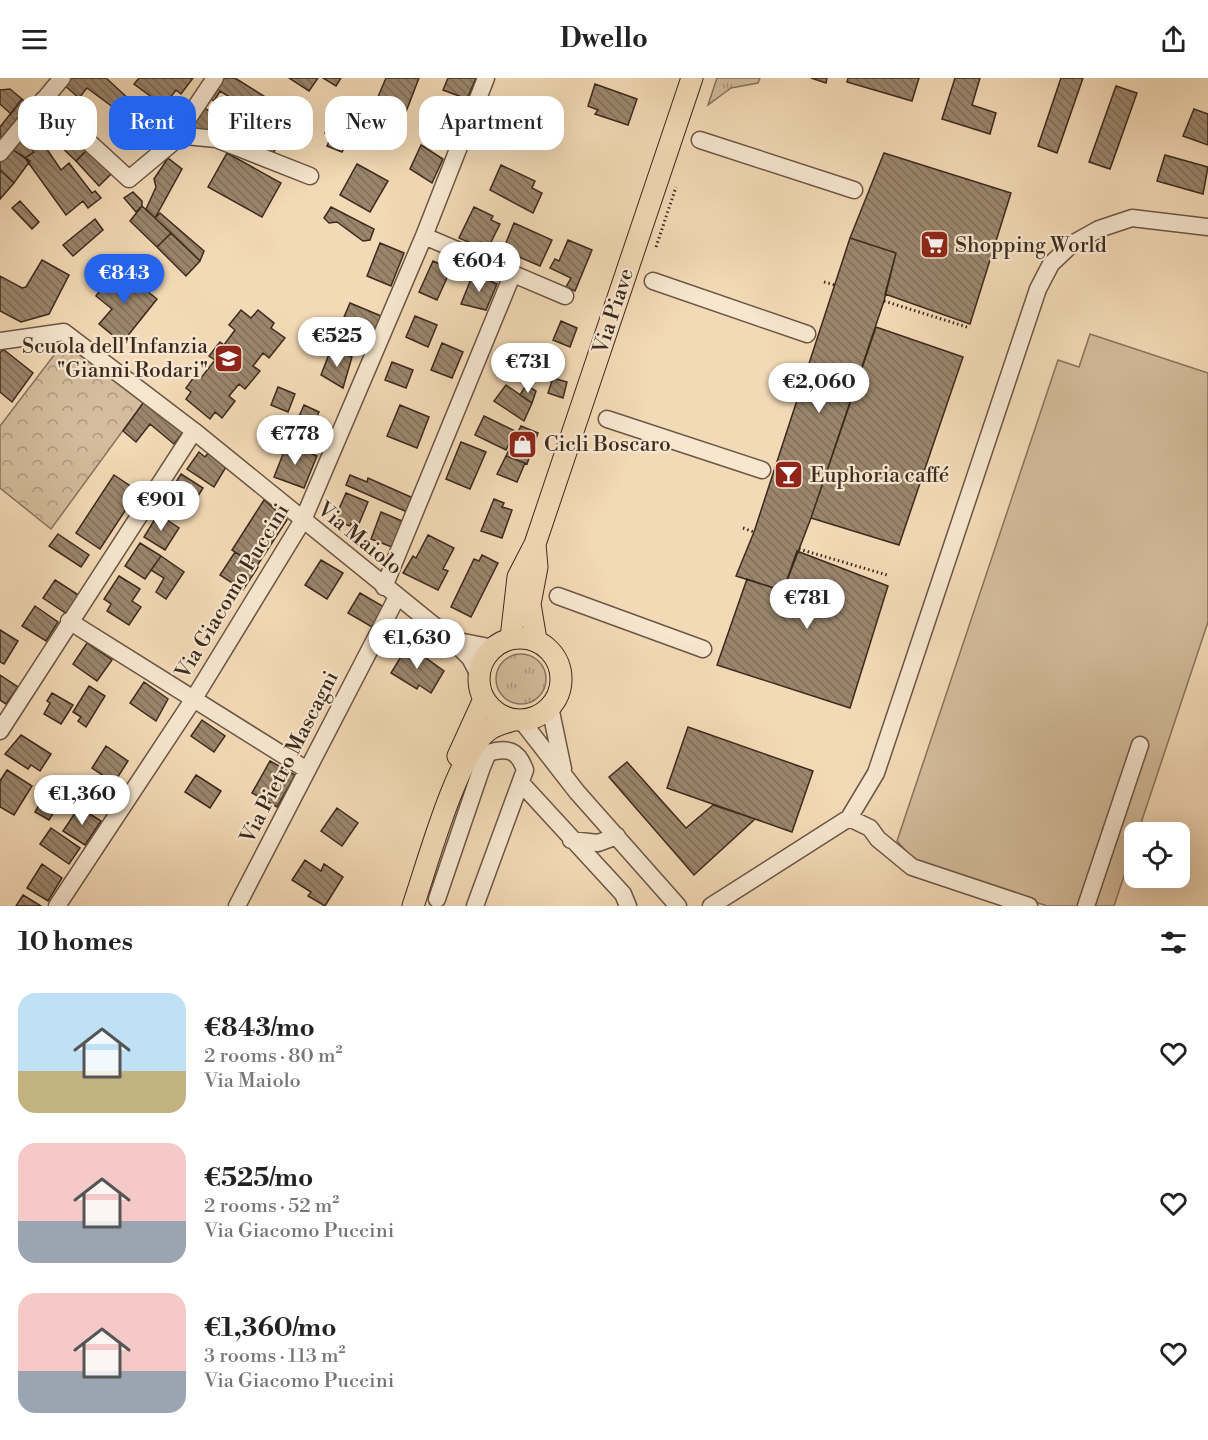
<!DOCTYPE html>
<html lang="en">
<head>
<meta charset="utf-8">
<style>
  :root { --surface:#fff; --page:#f6f6f6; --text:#222; --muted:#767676; --accent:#2563eb }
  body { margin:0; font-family:"Libre Bodoni",serif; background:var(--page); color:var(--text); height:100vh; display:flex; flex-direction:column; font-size:22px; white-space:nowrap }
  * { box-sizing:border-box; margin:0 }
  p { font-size:20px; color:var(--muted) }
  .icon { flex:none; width:33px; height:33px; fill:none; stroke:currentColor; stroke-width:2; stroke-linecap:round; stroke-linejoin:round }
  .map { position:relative; height:828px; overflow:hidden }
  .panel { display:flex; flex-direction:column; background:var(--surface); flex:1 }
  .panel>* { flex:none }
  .hud { position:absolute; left:18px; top:18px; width:600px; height:54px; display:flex; gap:12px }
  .fabs { position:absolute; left:1124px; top:744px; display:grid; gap:12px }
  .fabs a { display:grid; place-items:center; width:66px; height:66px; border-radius:12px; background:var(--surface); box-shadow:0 6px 24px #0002; font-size:30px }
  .price { position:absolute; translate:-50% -51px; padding:0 14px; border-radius:21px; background:#fff; color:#222; font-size:20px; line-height:39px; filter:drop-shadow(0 2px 3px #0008) }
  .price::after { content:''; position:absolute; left:50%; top:36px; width:18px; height:14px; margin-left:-9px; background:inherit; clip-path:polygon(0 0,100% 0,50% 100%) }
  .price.selected { background:var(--accent); color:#fff }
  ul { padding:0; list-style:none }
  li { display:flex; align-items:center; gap:18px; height:150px; padding:0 18px }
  li span { display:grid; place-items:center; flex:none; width:168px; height:120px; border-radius:18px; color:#555 }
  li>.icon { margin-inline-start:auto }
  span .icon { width:72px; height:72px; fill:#fffc; stroke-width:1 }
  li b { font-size:26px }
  h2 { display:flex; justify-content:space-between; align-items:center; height:72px; padding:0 18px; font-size:26px }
  .tag { padding:0 21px; border-radius:18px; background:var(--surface); box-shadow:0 6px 24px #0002; font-size:21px; line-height:54px }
  .tag.selected { background:var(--accent); color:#fff }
  header { display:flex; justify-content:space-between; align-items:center; height:78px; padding:0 18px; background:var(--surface); font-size:27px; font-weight:800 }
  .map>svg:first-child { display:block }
</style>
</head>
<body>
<header><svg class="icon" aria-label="menu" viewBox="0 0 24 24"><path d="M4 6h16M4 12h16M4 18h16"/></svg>Dwello<svg class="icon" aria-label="share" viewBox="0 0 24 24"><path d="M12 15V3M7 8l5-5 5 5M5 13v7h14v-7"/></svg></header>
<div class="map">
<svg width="1208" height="828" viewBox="0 0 1208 828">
  <defs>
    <pattern id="grass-tufts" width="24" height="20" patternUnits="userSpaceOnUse" patternTransform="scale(1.5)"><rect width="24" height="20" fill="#d4bc9c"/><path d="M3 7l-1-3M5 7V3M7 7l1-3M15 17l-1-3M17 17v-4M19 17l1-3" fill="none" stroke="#ad997f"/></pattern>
    <pattern id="park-crowns" width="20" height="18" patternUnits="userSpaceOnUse" patternTransform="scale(1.5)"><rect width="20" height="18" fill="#d4bc9c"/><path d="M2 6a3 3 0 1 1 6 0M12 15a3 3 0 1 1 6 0" fill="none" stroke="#ad997f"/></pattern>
    <pattern id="building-back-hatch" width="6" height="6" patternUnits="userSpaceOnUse" patternTransform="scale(1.5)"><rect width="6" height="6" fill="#9b866d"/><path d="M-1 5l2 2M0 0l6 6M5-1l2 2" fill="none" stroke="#806e59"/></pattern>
  </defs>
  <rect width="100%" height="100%" fill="#f3dab6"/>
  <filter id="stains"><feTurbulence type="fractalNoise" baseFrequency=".00333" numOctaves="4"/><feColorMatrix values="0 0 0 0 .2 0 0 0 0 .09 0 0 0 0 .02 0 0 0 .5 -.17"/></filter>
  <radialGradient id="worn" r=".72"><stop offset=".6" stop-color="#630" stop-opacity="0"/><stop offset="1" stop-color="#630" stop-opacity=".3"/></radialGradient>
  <path fill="url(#grass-tufts)" stroke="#88735d" stroke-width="1.5" d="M717,0h43l-2,5 -27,5 -23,17z
    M496 601a25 25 0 1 1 50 0a25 25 0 1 1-50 0Z"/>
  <path fill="url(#park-crowns)" stroke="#88735d" stroke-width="1.5" d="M67,260l79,61 -95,130 -51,-41v-62z"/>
  <path fill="#d4bc9c" stroke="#88735d" stroke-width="1.5" d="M1090,256l118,39v249l-70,210h-4v14l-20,60h-67l-131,-44 -19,-21 161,-481 21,7z"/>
  <path fill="url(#building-back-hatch)" stroke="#3c2a1e" stroke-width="1.5" d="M69,0h37l25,23 -10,12 -34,-25 -8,10 -16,-14z
    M139,0h54l-12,16 -5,-4 -12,16 -30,-22z
    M218,0h17l43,27 -4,8 -5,-3 -5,8 -44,-27 -6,10 -7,-4z
    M289,0h29l-9,13z
    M323,0h18l-5,8z
    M386,0h33l-20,52h-35z
    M448,0h28l-9,21 -24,-9z
    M811,0h16l-1,5z
    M848,0h71l-7,23 -65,-19z
    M955,0h25l-8,27 24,8 -6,21 -48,-15z
    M1061,0h22l-26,75 -19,-7z
    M595,6l42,15 -9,26 -33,-11 3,-4 -10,-4z
    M1116,8l21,7 -27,76 -21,-7z
    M10,11l12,10 -11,15 -11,-10v-14z
    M22,21l11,9 -27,33 -6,-5v-9z
    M202,29l60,32 2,-2 14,8 -7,12 -60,-28 -3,4 -21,-1z
    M435,29l27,12 -8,19 -8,-3 -2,3 -19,-9z
    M44,31l43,41 -11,11 -43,-41z
    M1194,31l14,5v31l-25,-9z
    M498,35l31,13 -10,23 -32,-10z
    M33,42l15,14 -15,10 -11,-11z
    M332,43l16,7 -4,15 -19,-10z
    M22,55l11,11 -4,2 5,6 -9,6 -16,-11z
    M331,59l15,7 -4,8 -15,-6z
    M40,61l21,31 8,-7 23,30 3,-2 6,7 -13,10 -5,-7 -17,14 -41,-57 9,-6 -5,-6z
    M421,67l22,14 -11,24 -22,-14z
    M9,69l21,14 -16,22 -14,-13v-9z
    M87,72l26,22 -14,14 -23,-25z
    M227,75l54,30 -19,34 -54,-30z
    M884,75l127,40 -41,131 -85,-30 11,-41 -46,-15z
    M1165,77l43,12 -5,27 -46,-13z
    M168,80l14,11 -27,49 -9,-9 10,-22 -2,-8z
    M357,86l31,17 -18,31 -30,-17z
    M501,87l34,16 -3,7 10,5 -9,20 -43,-23z
    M0,92l14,13 -14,16z
    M133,114l9,9v5l-6,6 -12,-14z
    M20,123l19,21 -7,7 -20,-21z
    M142,128l29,27 -14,14 -27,-26z
    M331,129l43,22 -4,11 -7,1 -26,-19 -8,1 -5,-5z
    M474,129l19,9 -2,4 9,4 -11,22 -8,-4 -2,5 -20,-9z
    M160,135l44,38 -4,10 -45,-43z
    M95,141l8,11 -30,26 -10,-11z
    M514,145l38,17 -12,26 -37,-16z
    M171,155l29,28 -14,15 -29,-29z
    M850,160l46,15 -12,48 -73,217 -28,73 -47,-15 18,-44z
    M568,162l24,10 -17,41 -9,-4 5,-9 -21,-10 5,-9 4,2z
    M380,165l24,10 -13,33 -24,-10z
    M42,182l27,15 -20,39 -28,8 -21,-11v-35l22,12 4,-1z
    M433,183l18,8 -14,31 -18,-8z
    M115,193l14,11 3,-3 25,20 -35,44 -23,-19 13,-15 -16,-13z
    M473,196l24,10 -11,26 -25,-6z
    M350,225l31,13 -12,28 -31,-13z
    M241,232l10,8 7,-8 16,13 -3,5 14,10 -16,20 -6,-5 -10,13 7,5 -15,18 -6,-5 -10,12 6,5 -13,17 -7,-6 -5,7 -24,-20 5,-7 -5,-4 10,-14 5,4 14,-18 -6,-4 11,-14 4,3 11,-15 -6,-5z
    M415,238l22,9 -9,22 -22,-10z
    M561,243l16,7 -7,19 -17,-7z
    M876,249l87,30 -64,188 -88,-27z
    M442,265l21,9 -11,26 -21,-8z
    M3,271l30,24 -21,29 -12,-10v-39z
    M331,271l21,8 -9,31 -22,-13z
    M392,284l21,8 -7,18 -21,-8z
    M553,300l14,4 -4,16 -15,-5z
    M506,307l26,18 -8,18 -30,-20z
    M526,307l10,6 -4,12 -12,-8z
    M278,309l17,7 -7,18 -17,-7z
    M146,321l38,32 -10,13 -24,-20 -14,18 -13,-11z
    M304,327l15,7 -4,10 8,3 -12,28 -24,-9z
    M400,327l29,12 -12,31 -30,-12z
    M484,338l31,15 -9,19 -31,-15z
    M521,348l17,7 -11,31 -21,-8z
    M461,364l25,10 -16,37 -24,-10z
    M287,366l30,12 -13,32 -30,-11z
    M199,374l6,5 3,-4 18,14 -12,20 -27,-18z
    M506,378l19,7 -8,19 -20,-8z
    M181,396l22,14 -15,24 -22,-14z
    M114,397l24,16 -38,58 -24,-16z
    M350,397l17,7 1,-4 45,20 -6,14 -61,-27z
    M346,415l22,9 -10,24 -7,-3 -1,3 -16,-6z
    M494,421l10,4 -2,4 10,3 -10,28 -21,-7z
    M264,422l23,20 -30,46 -25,-16z
    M381,434l21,9 -10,26 -21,-8z
    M158,436l21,14 -14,22 -21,-13z
    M58,456l31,21 -8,12 -32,-21z
    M428,457l26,13 -11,21 5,2 -10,19 -35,-17 10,-17 3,2z
    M140,465l21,13 -16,23 -20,-13z
    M797,473l91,35 -38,122 -133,-43 30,-86 36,12z
    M235,474l23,15 -15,23 -23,-15z
    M482,477l16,8 -27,54 -20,-10 23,-48 5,2z
    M161,478l23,16 -18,27 -10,-7 8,-14 -13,-8z
    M321,482l22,13 -16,26 -22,-14z
    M119,498l21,13 -8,12 9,6 -12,18 -22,-14 4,-7 -7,-5z
    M55,502l25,16 -13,18 -24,-16z
    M360,515l24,14 -12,20 -24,-14z
    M35,528l23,16 -12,19 -24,-15z
    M0,552l18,11 -14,23 -4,-2z
    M87,565l25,17 -15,21 -24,-17z
    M408,567l36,26 -13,22 -12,-8 -2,4 -26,-16z
    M0,597l18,12 -12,17 -6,-4z
    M144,604l24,17 -12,22 -26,-18z
    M89,608l16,10 -19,31 -8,-6 3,-4 -8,-5z
    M52,615l21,12 -12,19 -17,-10 6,-11 -3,-2z
    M202,642l23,16 -11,16 -23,-16z
    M688,649l125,44 -21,61 -125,-44z
    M21,657l30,19 -11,17 -9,-6 -3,4 -23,-15z
    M106,668l22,15 -14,22 -22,-15z
    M270,683l25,14 -18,32 -25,-14z
    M627,684l59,66 27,-23 42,14 -61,56 -85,-98z
    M7,692l25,16 -18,29 -14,-8v-26z
    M196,697l25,16 -11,17 -25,-16z
    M54,702l14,9 -19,31 -14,-8z
    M79,729l22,14 -16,24 -22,-14z
    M337,730l21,15 -16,23 -21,-15z
    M51,750l29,20 -11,16 -29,-20z
    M305,782l16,11 3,-7 19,13 -18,29 -17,-10 3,-4 -19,-12z
    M42,786l20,14 -14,23 -21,-13z
    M23,817l18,11h-25z"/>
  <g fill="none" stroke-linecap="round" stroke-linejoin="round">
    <defs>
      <path id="minor" d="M43,22l86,79 42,-35 44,-66
        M176,57l40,4 94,37
        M700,62l154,50
        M0,75l62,-75
        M424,158l141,60
        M653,203l154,53
        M0,263l64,-9 130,99 258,209 18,18 9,17
        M607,341l155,51
        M384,509l129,-314
        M558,518l145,53
        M69,543l238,149
        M453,562l41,8
        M550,629l13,62
        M521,642l56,72 101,114
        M0,653l194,-300
        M521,705l102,111 5,12
        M849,740l21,10 8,11 34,28 117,39
        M571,762l27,3 19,-7
        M437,821l45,-132 6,-14c20,-6 30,-3 37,17l-50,136
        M57,828l136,-206 110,-180 121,-284 62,-158
        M237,828l160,-309
        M711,828l138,-88 27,-45 162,-484 13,-25 21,-20 27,-15 33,-11 76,9
        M1086,828l54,-161"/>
      <path id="major" d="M535,466l2,23 -7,37 6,36
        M479 601a41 41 0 1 1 82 0a41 41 0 1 1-82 0Z
        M511,560l7,-61 17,-33 157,-466
        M458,678l26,-57
        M413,828c14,-41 43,-147 72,-173 8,-8 19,-10 29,-13"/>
    </defs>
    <use href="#minor" stroke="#6a5644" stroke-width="19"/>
    <use href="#major" stroke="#3c2a1e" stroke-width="23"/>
    <path stroke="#3c2a1e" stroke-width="3" stroke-dasharray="1.5 3" stroke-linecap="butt" d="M656,169l20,-60
      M824,204l11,3
      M884,223l86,27
      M743,450l11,4
      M799,471l88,26"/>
    <use href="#minor" stroke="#f7e7d0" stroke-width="16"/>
    <use href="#major" stroke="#f3dab6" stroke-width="21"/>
  </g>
  <defs>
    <symbol id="supermarket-square" viewBox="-11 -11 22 22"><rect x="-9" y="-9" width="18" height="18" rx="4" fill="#8f2418" stroke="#f7e7d0"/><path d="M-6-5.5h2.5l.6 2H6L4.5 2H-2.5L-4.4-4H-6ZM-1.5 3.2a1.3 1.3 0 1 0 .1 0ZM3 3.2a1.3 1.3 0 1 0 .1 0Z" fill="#fff"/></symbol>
    <symbol id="school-square" viewBox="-11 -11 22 22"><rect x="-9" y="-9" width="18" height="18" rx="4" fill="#8f2418" stroke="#f7e7d0"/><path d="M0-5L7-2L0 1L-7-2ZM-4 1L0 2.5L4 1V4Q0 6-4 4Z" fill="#fff"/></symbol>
    <symbol id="shop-square" viewBox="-11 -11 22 22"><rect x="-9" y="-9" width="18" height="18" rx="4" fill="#8f2418" stroke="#f7e7d0"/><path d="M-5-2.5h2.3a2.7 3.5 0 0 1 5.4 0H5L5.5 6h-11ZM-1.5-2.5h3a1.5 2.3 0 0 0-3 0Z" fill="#fff"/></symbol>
    <symbol id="bar-square" viewBox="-11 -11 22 22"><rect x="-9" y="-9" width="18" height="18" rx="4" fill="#8f2418" stroke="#f7e7d0"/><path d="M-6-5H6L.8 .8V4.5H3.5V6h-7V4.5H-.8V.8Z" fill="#fff"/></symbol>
  </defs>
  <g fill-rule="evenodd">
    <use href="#supermarket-square" x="918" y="150" width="33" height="33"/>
    <use href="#school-square" x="212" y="264" width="33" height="33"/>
    <use href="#shop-square" x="506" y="350" width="33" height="33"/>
    <use href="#bar-square" x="772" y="380" width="33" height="33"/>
  </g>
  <g text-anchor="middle" stroke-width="4.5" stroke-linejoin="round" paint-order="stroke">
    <g font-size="21" fill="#3c2a1e" stroke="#f7e7d0" text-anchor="start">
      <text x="955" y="174">Shopping World</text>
      <text x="208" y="275" text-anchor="end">Scuola dell'Infanzia<tspan x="208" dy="24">"Gianni Rodari"</tspan></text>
      <text x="544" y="373">Cicli Boscaro</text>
      <text x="810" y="404">Euphoria caffé</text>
    </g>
    <g font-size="21" fill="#3c2a1e" stroke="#f7e7d0">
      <text transform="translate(613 233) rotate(-72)" y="7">Via Piave</text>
      <text transform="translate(360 460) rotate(39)" y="7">Via Maiolo</text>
      <text transform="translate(232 513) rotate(-59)" y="7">Via Giacomo Puccini</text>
      <text transform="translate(289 679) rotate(-63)" y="7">Via Pietro Mascagni</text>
    </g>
  </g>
  <rect width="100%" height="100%" filter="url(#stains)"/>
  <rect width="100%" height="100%" fill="url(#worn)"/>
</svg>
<div class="fabs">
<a><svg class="icon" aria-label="locate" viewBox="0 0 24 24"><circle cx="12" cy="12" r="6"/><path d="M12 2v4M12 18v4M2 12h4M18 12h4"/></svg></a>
</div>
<b class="price" style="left:479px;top:215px">€604</b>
<b class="price selected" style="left:124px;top:227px">€843</b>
<b class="price" style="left:337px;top:290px">€525</b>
<b class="price" style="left:528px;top:316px">€731</b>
<b class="price" style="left:819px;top:336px">€2,060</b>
<b class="price" style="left:295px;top:388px">€778</b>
<b class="price" style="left:161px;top:454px">€901</b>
<b class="price" style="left:807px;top:552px">€781</b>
<b class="price" style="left:417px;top:592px">€1,630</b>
<b class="price" style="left:82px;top:748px">€1,360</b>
<div class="hud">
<a class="tag">Buy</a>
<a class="tag selected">Rent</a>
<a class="tag">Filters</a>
<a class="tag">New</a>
<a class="tag">Apartment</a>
</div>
</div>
<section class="panel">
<h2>10 homes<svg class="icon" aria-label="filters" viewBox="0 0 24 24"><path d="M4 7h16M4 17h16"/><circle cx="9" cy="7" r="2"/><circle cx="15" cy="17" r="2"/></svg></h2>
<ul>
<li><span style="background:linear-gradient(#bfe0f5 65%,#c2b280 0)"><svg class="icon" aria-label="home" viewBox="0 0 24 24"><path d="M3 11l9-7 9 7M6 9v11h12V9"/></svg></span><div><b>€843/mo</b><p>2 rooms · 80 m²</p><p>Via Maiolo</p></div><svg class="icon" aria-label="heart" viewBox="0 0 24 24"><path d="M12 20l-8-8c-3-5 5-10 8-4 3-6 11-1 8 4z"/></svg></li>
<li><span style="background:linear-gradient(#f6c9c9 65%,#9aa5b1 0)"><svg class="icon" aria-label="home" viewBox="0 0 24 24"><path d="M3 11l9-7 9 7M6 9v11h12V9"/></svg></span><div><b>€525/mo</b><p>2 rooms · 52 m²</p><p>Via Giacomo Puccini</p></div><svg class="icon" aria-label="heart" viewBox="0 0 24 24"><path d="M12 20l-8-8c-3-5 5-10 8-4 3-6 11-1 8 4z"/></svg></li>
<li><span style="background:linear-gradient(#f6c9c9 65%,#9aa5b1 0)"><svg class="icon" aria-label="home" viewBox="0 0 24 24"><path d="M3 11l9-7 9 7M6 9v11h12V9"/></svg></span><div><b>€1,360/mo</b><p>3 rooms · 113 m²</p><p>Via Giacomo Puccini</p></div><svg class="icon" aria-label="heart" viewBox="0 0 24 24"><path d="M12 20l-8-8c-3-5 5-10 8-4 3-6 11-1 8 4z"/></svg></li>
</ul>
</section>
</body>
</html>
